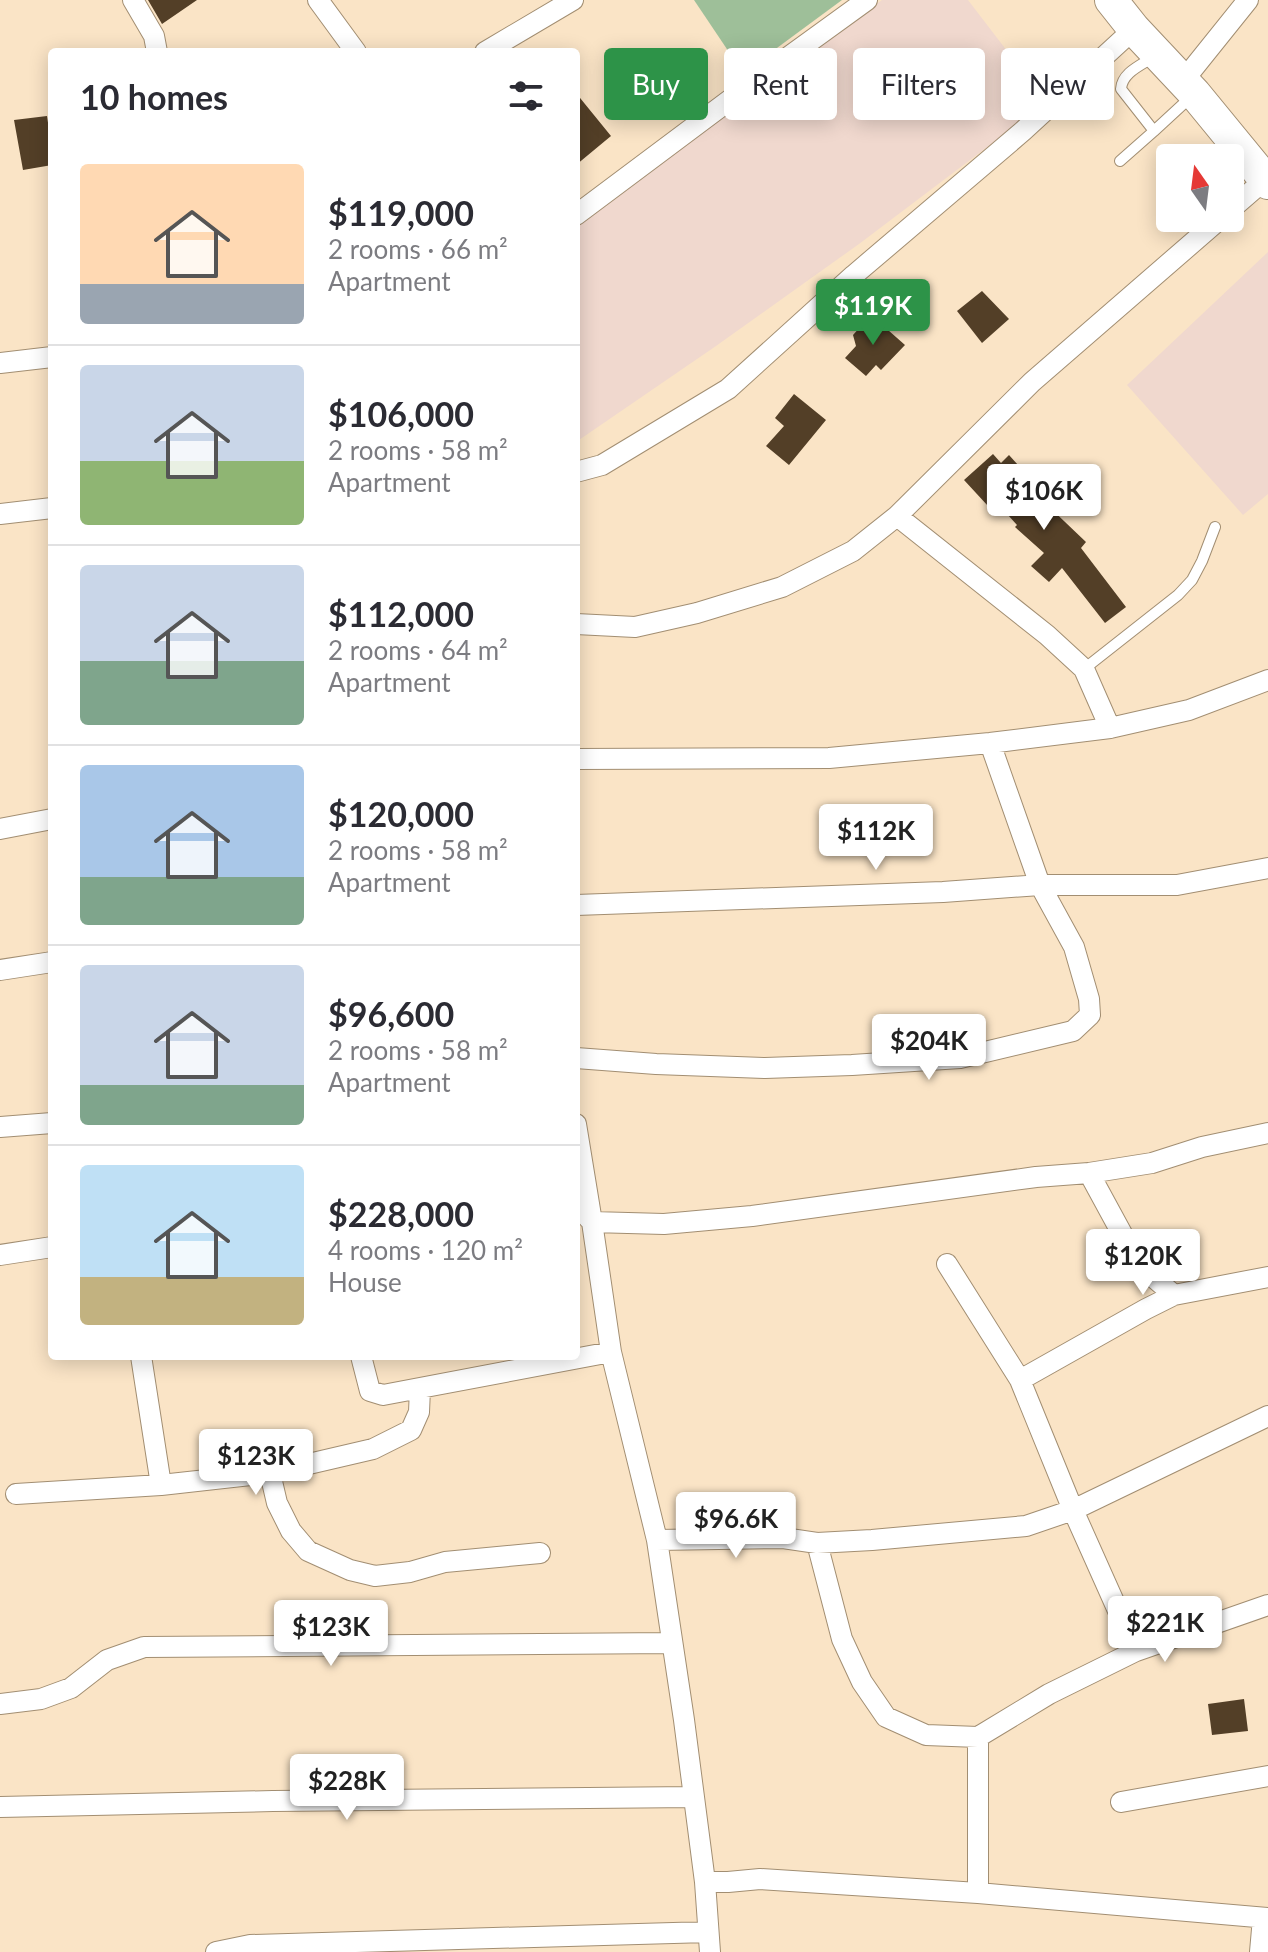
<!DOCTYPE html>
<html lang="en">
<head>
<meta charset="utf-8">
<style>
  :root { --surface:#fff; --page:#f2f2f3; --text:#2b2b33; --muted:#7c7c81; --line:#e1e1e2; --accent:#2d9348 }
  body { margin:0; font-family:Lato,sans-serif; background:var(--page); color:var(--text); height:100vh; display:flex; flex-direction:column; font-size:30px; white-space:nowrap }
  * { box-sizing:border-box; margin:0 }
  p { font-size:26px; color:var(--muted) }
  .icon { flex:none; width:44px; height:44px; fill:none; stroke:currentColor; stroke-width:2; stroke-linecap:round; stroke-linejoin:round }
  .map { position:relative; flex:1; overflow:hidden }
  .sheet { position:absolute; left:48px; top:48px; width:532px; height:1312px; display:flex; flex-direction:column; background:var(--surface); border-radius:8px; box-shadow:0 4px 20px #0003 }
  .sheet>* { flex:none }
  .top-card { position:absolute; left:604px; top:48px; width:544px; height:72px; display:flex; gap:16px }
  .needle { width:52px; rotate:346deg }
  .fabs { position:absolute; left:1156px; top:144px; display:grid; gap:16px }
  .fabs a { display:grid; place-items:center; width:88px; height:88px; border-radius:8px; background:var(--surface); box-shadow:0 4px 20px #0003; font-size:40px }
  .price { position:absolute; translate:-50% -68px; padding:0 18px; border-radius:8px; background:#fff; color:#222; font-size:26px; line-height:52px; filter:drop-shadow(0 2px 4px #0008) }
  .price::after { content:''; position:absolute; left:50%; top:48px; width:24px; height:18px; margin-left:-12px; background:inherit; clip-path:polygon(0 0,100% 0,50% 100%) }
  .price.on { background:var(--accent); color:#fff }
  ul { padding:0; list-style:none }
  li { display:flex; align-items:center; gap:24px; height:200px; padding:0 32px }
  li+li { border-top:2px solid var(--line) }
  li span { display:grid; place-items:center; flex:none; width:224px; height:160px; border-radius:8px; color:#555 }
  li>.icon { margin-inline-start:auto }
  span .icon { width:96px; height:96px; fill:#fffc; stroke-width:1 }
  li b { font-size:34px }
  h2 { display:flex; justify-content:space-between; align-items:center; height:96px; padding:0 32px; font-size:34px }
  .chip { padding:0 28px; border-radius:8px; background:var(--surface); box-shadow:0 4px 20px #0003; font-size:28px; line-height:72px }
  .chip.on { background:var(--accent); color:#fff }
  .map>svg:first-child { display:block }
</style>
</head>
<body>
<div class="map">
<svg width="1268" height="1952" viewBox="0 0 1268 1952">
  <rect width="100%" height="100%" fill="#fae4c6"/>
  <path fill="#f0d8ce" d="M882,0h86l76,99 -8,11 -177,134 -143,102 -140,96v-218z
    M1268,252v242l-25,21 -116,-130z"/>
  <path fill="#9ebf99" d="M694,0h148l-99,73z"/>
  <path fill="#533f27" d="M148,0h49l-35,24z
    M576,93l35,43 -35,29z
    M47,116l5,34v15l-29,5 -9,-50z
    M982,291l27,28 -27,24 -25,-32z
    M871,315l34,30 -24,25 -5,-5 -10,11 -21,-18 11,-12 -3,-11z
    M794,394l32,26 -37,45 -23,-19 18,-20 -9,-8z
    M993,454l8,9 8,-8 19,21 -6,5 64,61 -5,6 45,59 -21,16 -43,-55 -13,14 -18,-16 13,-13 -29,-26 2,-2 -19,-21 -10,2 -24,-26z
    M1244,1699l4,32 -36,4 -4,-31z"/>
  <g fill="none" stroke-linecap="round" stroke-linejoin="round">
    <defs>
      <path id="service" d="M1155,56c-13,9 -33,16 -34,33l33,42 39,-36
        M1120,161l34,-30
        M1084,669l94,-74 14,-15 10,-19 13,-34"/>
      <path id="minor" d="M133,0l21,36 3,16
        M318,0l38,52
        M485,52l88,-52
        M1183,81l65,-81
        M1230,210l38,-33
        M576,215l175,-131 116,-84
        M0,363l52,-6
        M576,472l26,-7 126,-76 126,-114 169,-144 111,-102
        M0,514l52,-6
        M897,516l150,119 37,34 26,59
        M576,624l59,3 62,-14 85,-26 71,-36 44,-35 135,-134 189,-164
        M576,759l253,-1 161,-15 120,-15 79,-18 79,-30
        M0,829l52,-10
        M576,905l367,-13 97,-7h137l91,-17
        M0,970l52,-8
        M576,1058l80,6 109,4 87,-3 108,-7 113,-27 17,-16 -1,-16 -15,-52 -34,-62 -50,-142
        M576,1124l16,98 19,130 46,188 27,180 21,162 5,70
        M0,1127l52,-4
        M1089,1173l50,92 35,30
        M584,1213l8,9 72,2 88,-8 284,-39 53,-4 63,-10 50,-16 66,-14
        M0,1255l52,-8
        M947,1264l73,116 53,130 63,141
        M141,1356l20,129
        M361,1356l9,35 13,4 228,-43
        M1020,1380l126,-71 28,-14 94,-18
        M270,1473l7,30 14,28 17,20 42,19 25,6 35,-4 35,-10 95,-9
        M16,1494l145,-9 109,-12 103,-24 38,-19 8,-18 1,-23
        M657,1540l126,-2 34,5 55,-3 154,-14 47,-16 195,-94
        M817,1543l25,96 20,43 24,35 40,18 52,2
        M0,1704l41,-5 30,-11 36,-28 37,-13 528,-4
        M1121,1802l147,-26
        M0,1807l273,-6 421,-4
        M705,1882h23l32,-3 218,14 290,25
        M978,1893v-156l71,-43 87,-43 132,-46
        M216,1952l34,-7 458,-13
        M1260,1952l3,-34"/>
      <path id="primary" d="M1111,0l23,29 61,65 73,89"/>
    </defs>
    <use href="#service" stroke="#a28e72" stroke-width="12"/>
    <use href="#minor" stroke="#a28e72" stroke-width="22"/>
    <use href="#primary" stroke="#a28e72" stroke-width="34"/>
    <use href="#service" stroke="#fff" stroke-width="10"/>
    <use href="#minor" stroke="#fff" stroke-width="20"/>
    <use href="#primary" stroke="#fff" stroke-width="32"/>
  </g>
</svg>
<div class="fabs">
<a><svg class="needle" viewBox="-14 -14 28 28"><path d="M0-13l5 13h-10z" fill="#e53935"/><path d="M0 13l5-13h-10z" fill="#7c7c81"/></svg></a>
</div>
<b class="price on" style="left:873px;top:347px">$119K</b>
<b class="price" style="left:1044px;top:532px">$106K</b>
<b class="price" style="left:876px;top:872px">$112K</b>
<b class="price" style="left:929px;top:1082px">$204K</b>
<b class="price" style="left:1143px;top:1297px">$120K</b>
<b class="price" style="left:256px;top:1497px">$123K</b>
<b class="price" style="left:736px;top:1560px">$96.6K</b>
<b class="price" style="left:1165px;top:1664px">$221K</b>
<b class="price" style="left:331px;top:1668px">$123K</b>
<b class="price" style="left:347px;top:1822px">$228K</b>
<div class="top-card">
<a class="chip on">Buy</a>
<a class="chip">Rent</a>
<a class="chip">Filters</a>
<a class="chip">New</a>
</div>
<section class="sheet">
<h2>10 homes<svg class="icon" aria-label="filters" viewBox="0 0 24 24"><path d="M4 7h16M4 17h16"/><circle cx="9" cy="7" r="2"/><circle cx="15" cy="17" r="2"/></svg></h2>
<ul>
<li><span style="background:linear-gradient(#ffd9b3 75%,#9aa5b1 0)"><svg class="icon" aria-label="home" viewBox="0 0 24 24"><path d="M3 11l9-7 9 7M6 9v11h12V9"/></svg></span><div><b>$119,000</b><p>2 rooms · 66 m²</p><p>Apartment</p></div></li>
<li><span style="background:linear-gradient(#c9d6e8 60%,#8fb573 0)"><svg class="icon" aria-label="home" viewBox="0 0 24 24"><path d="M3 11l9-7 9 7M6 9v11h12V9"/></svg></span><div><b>$106,000</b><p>2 rooms · 58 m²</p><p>Apartment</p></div></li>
<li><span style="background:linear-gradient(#c9d6e8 60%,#7fa58c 0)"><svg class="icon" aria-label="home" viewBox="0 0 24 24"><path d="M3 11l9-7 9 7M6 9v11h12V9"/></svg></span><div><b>$112,000</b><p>2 rooms · 64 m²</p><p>Apartment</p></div></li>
<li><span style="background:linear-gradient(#a9c7e8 70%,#7fa58c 0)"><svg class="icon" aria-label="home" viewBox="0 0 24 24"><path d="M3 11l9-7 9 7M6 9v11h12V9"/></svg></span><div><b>$120,000</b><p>2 rooms · 58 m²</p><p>Apartment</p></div></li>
<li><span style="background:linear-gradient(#c9d6e8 75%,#7fa58c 0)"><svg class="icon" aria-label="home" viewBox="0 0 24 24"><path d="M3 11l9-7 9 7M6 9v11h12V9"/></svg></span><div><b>$96,600</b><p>2 rooms · 58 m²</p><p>Apartment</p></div></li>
<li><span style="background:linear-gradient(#bfe0f5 70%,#c2b280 0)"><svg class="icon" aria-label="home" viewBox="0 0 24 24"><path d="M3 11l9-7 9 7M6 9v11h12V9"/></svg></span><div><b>$228,000</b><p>4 rooms · 120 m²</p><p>House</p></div></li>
</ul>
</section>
</div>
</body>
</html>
